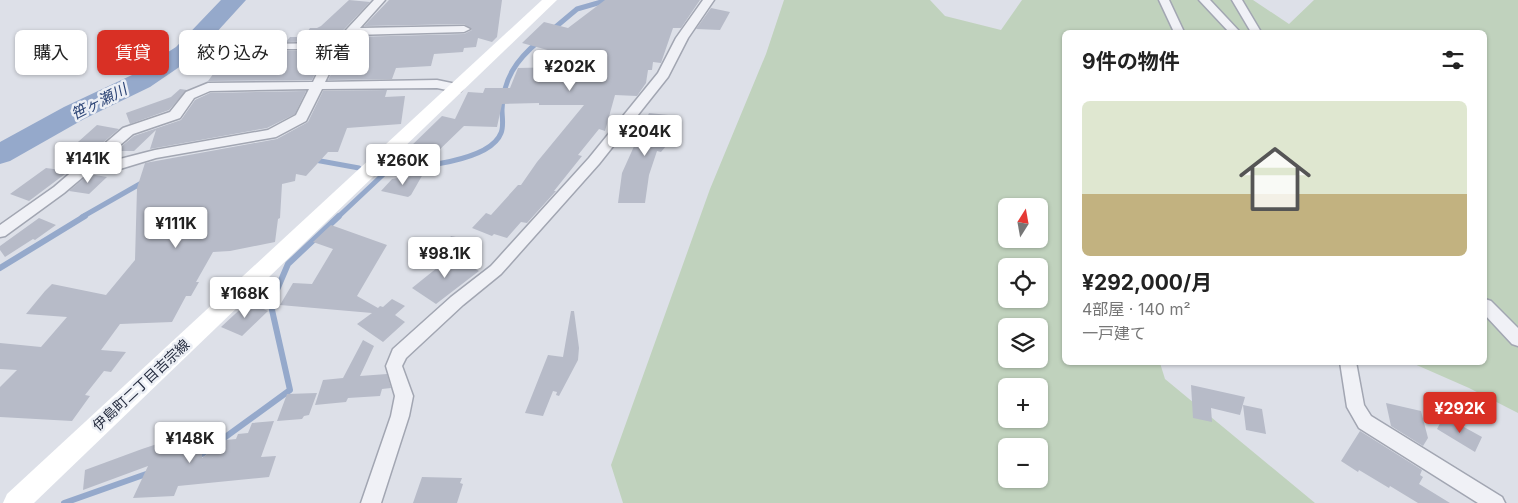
<!DOCTYPE html>
<html lang="ja">
<head>
<meta charset="utf-8">
<style>
  :root { --surface:#fff; --page:#f2f2f2; --text:#222; --muted:#767676; --accent:#d93025 }
  body { margin:0; font-family:Inter,"Noto Sans JP",sans-serif; background:var(--page); color:var(--text); height:100vh; display:flex; flex-direction:column; font-size:19px; white-space:nowrap }
  * { box-sizing:border-box; margin:0 }
  p { font-size:16px; color:var(--muted) }
  .icon { flex:none; width:28px; height:28px; fill:none; stroke:currentColor; stroke-width:2; stroke-linecap:round; stroke-linejoin:round }
  .map { position:relative; flex:1; overflow:hidden }
  .side { position:absolute; left:1062px; top:30px; width:425px; height:335px; display:flex; flex-direction:column; background:var(--surface); border-radius:8px; box-shadow:0 1px 4px #0004 }
  .side>* { flex:none }
  .top-card { position:absolute; left:15px; top:30px; width:475px; height:45px; display:flex; gap:10px }
  .needle { width:32px; rotate:11deg }
  .fabs { position:absolute; left:998px; top:198px; display:grid; gap:10px }
  .fabs a { display:grid; place-items:center; width:50px; height:50px; border-radius:8px; background:var(--surface); box-shadow:0 1px 4px #0004; font-size:25px }
  .price { position:absolute; translate:-50% -42px; padding:0 11px; border-radius:5px; background:#fff; color:#222; font-size:16px; line-height:32px; filter:drop-shadow(0 1px 2px #0008) }
  .price::after { content:''; position:absolute; left:50%; top:30px; width:15px; height:11px; margin-left:-8px; background:inherit; clip-path:polygon(0 0,100% 0,50% 100%) }
  .price.active { background:var(--accent); color:#fff }
  ul { padding:0; list-style:none }
  li { display:grid; align-content:center; gap:10px; height:265px; padding:0 20px }
  li span { display:grid; place-items:center; height:155px; border-radius:8px; color:#555 }
  li>.icon { margin-inline-start:auto }
  span .icon { width:90px; height:90px; fill:#fffc; stroke-width:1 }
  li b { font-size:21px }
  h2 { display:flex; justify-content:space-between; align-items:center; height:60px; padding:0 20px; font-size:21px }
  .pill { padding:0 18px; border-radius:8px; background:var(--surface); box-shadow:0 1px 4px #0004; font-size:18px; line-height:45px }
  .pill.active { background:var(--accent); color:#fff }
  .map>svg:first-child { display:block }
</style>
</head>
<body>
<div class="map">
<svg width="1518" height="503" viewBox="0 0 1518 503">
  <rect width="100%" height="100%" fill="#dde0e8"/>
  <path fill="#c0d2bd" fill-rule="evenodd" d="M784,0h146l15,16 56,14 21,-30h231l36,24 25,-24h204v413l-49,-25 -57,-25 73,-1v-330h-420v330l95,1 5,16 150,124h-692l-12,-38 99,-276 56,-135zM1006,206h33v33h-33zM1006,266h33v33h-33zM1006,326h33v33h-33zM1006,386h33v33h-33zM1006,446h33v33h-33z"/>
  <g fill="none" stroke-linecap="round" stroke-linejoin="round">
    <path stroke="#95a9cb" stroke-width="5" d="M552,30l25,-21 31,-9
      M315,160l44,8
      M387,169c27,-1 103,-7 114,-36 3,-7 1,-16 1,-23 1,-31 14,-50 37,-69
      M82,217l63,-36
      M338,217l51,-48"/>
    <path stroke="#95a9cb" stroke-width="6" d="M0,268l85,-52
      M196,456l6,-2 88,-64 -18,-80 4,-18 12,-28 51,-48
      M64,503l85,-30"/>
    <path fill="#95a9cb" fill-rule="evenodd" d="M221,0h25l-52,57 -44,30 -66,32 -74,42 -10,3v-22l64,-35 68,-32 44,-28z"/>
  </g>
  <path fill="#b7bbc8" d="M349,0l21,2 -37,39 -47,1 4,-5h7l5,-6h6l2,-3h7l4,-2z
    M389,0h113l-5,37 -5,5 -14,-4 -2,9 -12,1 -1,4 -29,2 -3,12 -35,2 -4,11 -64,1 16,-32 10,-11 110,-3 8,-4 -8,-6 -100,2z
    M605,0h95l-19,28h-8l-12,35 -8,-1 -1,8h-4l-2,13 -9,13 -22,-1 -10,36 -6,-2 -21,26 4,1 -28,35h2l-29,32 -6,-1 -14,16 -13,-4 -2,2 -20,-8 14,-15 5,2 27,-30h3l16,-23 47,-57h-45v-2l-37,1 -5,23 -33,-1 -30,29 -25,-7 33,-32 13,3 13,-27 15,1 2,-5h25l8,-20 88,-2 -84,-23 22,-21 24,6z
    M711,8l19,4 -10,18 -24,-1z
    M260,51h66l-14,29 -104,1 11,-15h5l3,-5 17,-1 4,-5h5z
    M180,89l7,1 -18,20 -39,14 -4,-11 45,-16z
    M387,90l-2,7 20,-1 -4,28 -54,4 -9,24h-10l-22,24 -10,-2 -1,7 -13,3 -2,34 -2,1 -3,23 -45,9 -17,1 -17,30h3l-8,14h-5l-14,26 -52,2 -19,26 25,2 -15,20 -7,-1 -19,24 5,1 -18,25 -72,-4v-30l17,-17 -17,-1v-26l41,4 26,-30 -41,-3 19,-23 7,-7 54,11 29,-35 2,-72 8,-25 132,-24 31,-17 15,-31z
    M306,91l-11,23 -28,14 -117,21 6,-19 -22,21h-18l18,-15 47,-16 14,-20 15,-7z
    M649,113l29,3 -12,30 -5,6 -4,-1 -8,24 -4,28h-27l4,-30z
    M97,125l22,4 -25,21h-25z
    M46,168l23,3 -40,30 -19,-7z
    M89,174l18,3 -18,17 -20,-3z
    M423,174l-12,21 -3,2 -27,-6 11,-12z
    M39,218l17,7 -21,15 -2,-1 -28,18 -5,-7v-4z
    M331,225l56,20 -30,51 21,12 2,-2 3,1 9,-8 13,7 -10,9 10,7 -22,20 -26,-18 15,-11 -92,-8 13,-22 19,1 21,-35 -20,-7z
    M451,236l24,5 -9,14 -24,-6z
    M453,255l26,16 -43,33 -24,-16z
    M248,302l20,9 -26,25 -21,-9z
    M571,311h3l5,37 -1,12 -19,36 -3,-1 1,-3 -4,-1 -10,25 -18,-3 23,-58 15,2z
    M363,340l11,6 -14,30 27,-2 4,14 -9,1 -2,7 -32,2 -2,4 -31,3 8,-25 20,-2z
    M1191,385l54,12 -5,18 -29,-7 1,14 -19,-4z
    M317,393l-8,22 -5,1 -2,3 -25,2 10,-27z
    M1386,403l35,8 7,27 -5,8 -32,-20z
    M1243,405l19,4 4,25 -20,-4z
    M1444,416l38,21 -7,15 -38,-23z
    M274,421l-13,36 15,-1 -7,21 -91,9 -4,10 -41,2 15,-32 -65,24 2,-20 57,-21 18,-6v5l42,-13v23l24,-18 10,-1 2,-5 10,-1 4,-10z
    M1360,431l62,39 -2,5 3,2 -4,7 31,19h-32l-28,-17 -1,2 -30,-18 -1,2 -17,-11z
    M422,477l40,1 -2,5 3,1 -6,19h-44z"/>
  <g fill="none" stroke-linecap="round" stroke-linejoin="round">
    <defs>
      <path id="street" d="M374,0h11l-25,28 104,-2 6,3 -6,3 -111,3 -11,12 -17,35 112,-2 24,5 2,3 -2,3 -4,1 -20,-4 -115,1 -16,32 -30,16 -120,21 -36,11 -24,-3 -32,27 -59,43 -5,1v-12l54,-38 69,-59 47,-16 16,-20 22,-9 105,-1 16,-33h-63l-4,-1 -2,-2 2,-2 72,-1zM309,89l-13,26 -28,15 -113,20 -35,9 -15,-1 28,-24 47,-16 14,-20 16,-7z
        M703,0h11l-26,38 -20,39 -69,87 -98,110 -38,31 -57,53 -4,8 11,30 -4,20 -28,87h-20l30,-87 4,-20 -9,-30 7,-17 58,-52 40,-31 98,-108 69,-85 18,-35z
        M1159,0h10l15,32h-10z
        M1199,0h11l30,32h-11z
        M1232,0h10l19,32h-10z
        M1485,299l6,2 27,27v18l-6,-2 -27,-29z
        M1340,362h16l8,43 7,11 131,81 3,6h-27l-119,-75 -12,-21z"/>
    </defs>
    <use href="#street" stroke="#a2a6b2" stroke-width="3"/>
    <use href="#street" fill="#f0f1f6" fill-rule="evenodd"/>
    <path fill="#fff" fill-rule="evenodd" d="M542,0h15l-523,503h-31l4,-9z"/>
  </g>
  <g text-anchor="middle" stroke-width="5" stroke-linejoin="round" paint-order="stroke">
    <g font-size="14" fill="#252c3f" stroke="#eceff5">
      <text transform="translate(141 385) rotate(-43)" y="5">伊島町二丁目吉宗線</text>
    </g>
    <g font-size="15" font-style="italic" fill="#2d4576" stroke="#eceff5">
      <text transform="translate(99 102) rotate(-27)" y="5">笹ヶ瀬川</text>
    </g>
  </g>
</svg>
<div class="fabs">
<a><svg class="needle" viewBox="-14 -14 28 28"><path d="M0-13l5 13h-10z" fill="#e53935"/><path d="M0 13l5-13h-10z" fill="#767676"/></svg></a>
<a><svg class="icon" aria-label="locate" viewBox="0 0 24 24"><circle cx="12" cy="12" r="6"/><path d="M12 2v4M12 18v4M2 12h4M18 12h4"/></svg></a>
<a><svg class="icon" aria-label="layers" viewBox="0 0 24 24"><path d="M12 4l9 5-9 5-9-5zM3 14l9 5 9-5"/></svg></a>
<a>+</a>
<a>−</a>
</div>
<b class="price" style="left:570px;top:92px">¥202K</b>
<b class="price" style="left:645px;top:157px">¥204K</b>
<b class="price" style="left:88px;top:184px">¥141K</b>
<b class="price" style="left:403px;top:186px">¥260K</b>
<b class="price" style="left:176px;top:249px">¥111K</b>
<b class="price" style="left:445px;top:279px">¥98.1K</b>
<b class="price" style="left:245px;top:319px">¥168K</b>
<b class="price active" style="left:1460px;top:434px">¥292K</b>
<b class="price" style="left:190px;top:464px">¥148K</b>
<div class="top-card">
<a class="pill">購入</a>
<a class="pill active">賃貸</a>
<a class="pill">絞り込み</a>
<a class="pill">新着</a>
</div>
<section class="side">
<h2>9件の物件<svg class="icon" aria-label="filters" viewBox="0 0 24 24"><path d="M4 7h16M4 17h16"/><circle cx="9" cy="7" r="2"/><circle cx="15" cy="17" r="2"/></svg></h2>
<ul>
<li><span style="background:linear-gradient(#dfe7d0 60%,#c2b280 0)"><svg class="icon" aria-label="home" viewBox="0 0 24 24"><path d="M3 11l9-7 9 7M6 9v11h12V9"/></svg></span><div><b>¥292,000/月</b><p>4部屋 · 140 m²</p><p>一戸建て</p></div></li>
</ul>
</section>
</div>
</body>
</html>
